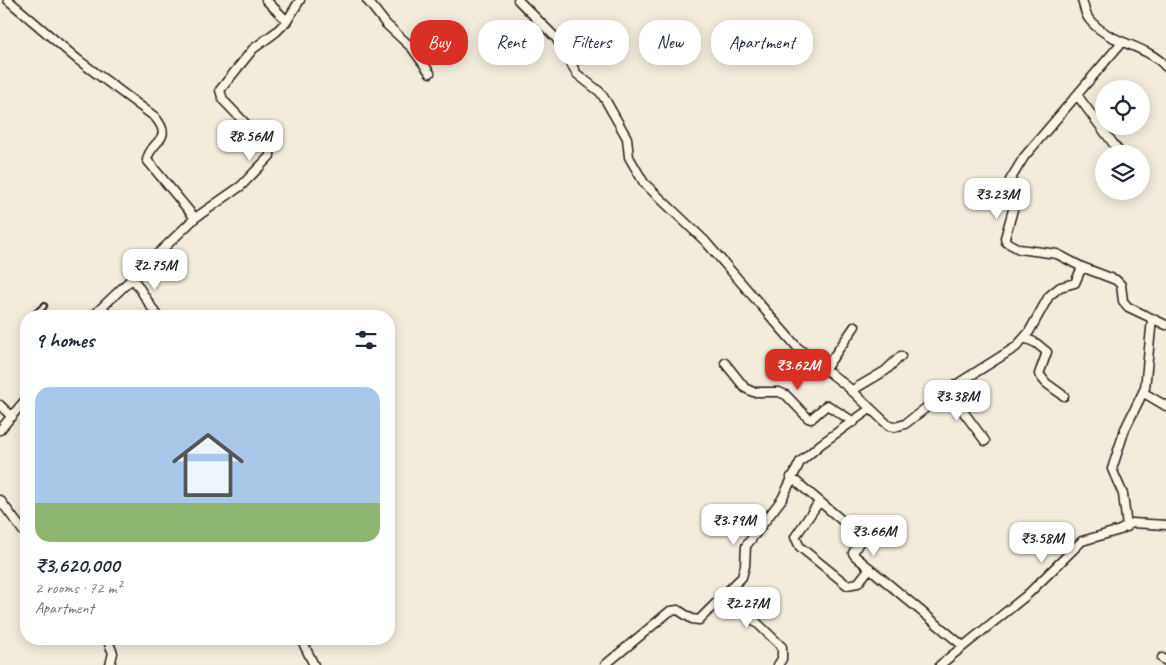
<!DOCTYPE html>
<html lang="en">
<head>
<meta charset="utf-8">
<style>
  :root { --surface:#fff; --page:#f2f2f3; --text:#1f2937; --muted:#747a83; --line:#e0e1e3; --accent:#d93025 }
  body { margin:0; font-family:Caveat,sans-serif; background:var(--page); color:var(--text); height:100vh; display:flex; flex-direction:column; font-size:19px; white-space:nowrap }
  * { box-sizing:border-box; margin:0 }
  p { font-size:16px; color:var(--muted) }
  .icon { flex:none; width:28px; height:28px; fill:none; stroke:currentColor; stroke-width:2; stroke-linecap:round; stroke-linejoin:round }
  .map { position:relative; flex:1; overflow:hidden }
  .drawer { position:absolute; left:20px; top:310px; width:375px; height:335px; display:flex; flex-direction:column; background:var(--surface); border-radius:20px; box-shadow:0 2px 12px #0003 }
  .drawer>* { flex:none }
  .hud { position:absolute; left:410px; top:20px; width:475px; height:45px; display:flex; gap:10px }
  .buttons { position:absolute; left:1095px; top:80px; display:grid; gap:10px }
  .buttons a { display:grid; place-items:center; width:55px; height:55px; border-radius:50%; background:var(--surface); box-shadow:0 2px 12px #0003; font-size:25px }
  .price { position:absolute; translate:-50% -42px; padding:0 11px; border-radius:10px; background:#fff; color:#222; font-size:16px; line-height:32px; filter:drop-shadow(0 1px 2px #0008) }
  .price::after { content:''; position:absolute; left:50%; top:30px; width:15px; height:11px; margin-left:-8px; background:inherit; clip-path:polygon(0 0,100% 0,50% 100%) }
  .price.active { background:var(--accent); color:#fff }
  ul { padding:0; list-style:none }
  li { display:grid; align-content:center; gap:10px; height:265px; padding:0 15px }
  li+li { border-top:1px solid var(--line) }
  li span { display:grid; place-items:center; height:155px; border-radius:15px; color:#555 }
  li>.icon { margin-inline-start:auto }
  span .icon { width:90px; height:90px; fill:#fffc; stroke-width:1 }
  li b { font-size:21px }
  h2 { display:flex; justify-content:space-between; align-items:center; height:60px; padding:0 15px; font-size:21px }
  .pill { padding:0 18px; border-radius:20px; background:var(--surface); box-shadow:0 2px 12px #0003; font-size:18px; line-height:45px }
  .pill.active { background:var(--accent); color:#fff }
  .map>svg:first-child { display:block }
</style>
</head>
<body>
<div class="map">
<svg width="1166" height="665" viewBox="0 0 1166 665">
  <rect width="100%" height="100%" fill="#f3ecdd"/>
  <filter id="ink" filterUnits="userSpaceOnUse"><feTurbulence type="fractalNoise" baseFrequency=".02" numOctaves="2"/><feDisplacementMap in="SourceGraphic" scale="10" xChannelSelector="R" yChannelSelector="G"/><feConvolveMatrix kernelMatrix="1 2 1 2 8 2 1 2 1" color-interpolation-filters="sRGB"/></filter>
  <g filter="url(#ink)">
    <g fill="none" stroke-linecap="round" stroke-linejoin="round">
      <defs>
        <path id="lane" d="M33,316l11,-10"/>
        <path id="street" d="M8,0l69,59 78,58c20,24 -5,23 -8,43l48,58
          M266,0l21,21
          M367,0l19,24 26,24 18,25
          M518,0l38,38 21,36 23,18 6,9 21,37 2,19 15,26 61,58 92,106 51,40 41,39 6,1 10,-3 49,-38 62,-39 13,-15 20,-36 11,-9 15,-4 7,-16
          M1082,0c2,6 3,14 7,19 19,25 58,25 77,48
          M1122,42l-98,115 -14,23v11l4,15 -9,32 1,4 13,7 38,5 25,13 34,13 5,5 2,16 5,6 38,18
          M1077,95l44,59
          M133,278l24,38
          M93,316l102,-98 46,-32 29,-30v-7l-47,-49 -3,-10 33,-41 23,-17 11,-11 13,-21
          M1025,338l11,5 11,9 -8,22 7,9 18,13
          M725,363l20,25 8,4h26l7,3 22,23 3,1 16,-14 27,17
          M825,369l30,-43
          M851,391l34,-20 16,-15
          M948,391l37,50
          M1144,393l22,13
          M0,405l12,12
          M0,430l26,-31
          M791,477l68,58 2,4 -8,14 2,3 108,90
          M0,500l26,35
          M819,502l-24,35 5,10 47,38 11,-2 12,-15
          M1127,527l-4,-33 -11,-25 13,-40 20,-41 7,-69
          M726,593l56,54v12l-4,6
          M107,639l6,14 -3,12
          M301,639l13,26
          M1162,658l4,3
          M605,665l65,-54 8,-1 14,9 7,1 43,-43 3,-11 1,-20 36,-47 18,-37 21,-18 49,-35
          M940,665l87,-70 55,-54 38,-11 12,-7 34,2"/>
      </defs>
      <use href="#lane" stroke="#1c1c1c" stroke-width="8"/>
      <use href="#street" stroke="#1c1c1c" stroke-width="11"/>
      <use href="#lane" stroke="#fcf5e5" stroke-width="4"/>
      <use href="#street" stroke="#fcf5e5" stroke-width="8"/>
    </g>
  </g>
</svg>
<div class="buttons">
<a><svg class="icon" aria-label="locate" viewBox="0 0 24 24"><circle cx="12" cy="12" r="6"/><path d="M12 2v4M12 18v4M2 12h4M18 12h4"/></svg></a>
<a><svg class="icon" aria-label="layers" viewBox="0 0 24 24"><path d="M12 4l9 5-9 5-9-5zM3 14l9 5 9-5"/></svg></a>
</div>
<b class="price" style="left:250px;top:162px">₹8.56M</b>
<b class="price" style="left:997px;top:220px">₹3.23M</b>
<b class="price" style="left:155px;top:291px">₹2.75M</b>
<b class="price active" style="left:798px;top:391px">₹3.62M</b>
<b class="price" style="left:957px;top:422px">₹3.38M</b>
<b class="price" style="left:734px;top:546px">₹3.79M</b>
<b class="price" style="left:874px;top:557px">₹3.66M</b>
<b class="price" style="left:1042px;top:564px">₹3.58M</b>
<b class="price" style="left:747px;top:629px">₹2.27M</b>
<div class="hud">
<a class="pill active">Buy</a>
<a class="pill">Rent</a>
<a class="pill">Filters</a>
<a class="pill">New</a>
<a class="pill">Apartment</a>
</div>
<section class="drawer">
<h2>9 homes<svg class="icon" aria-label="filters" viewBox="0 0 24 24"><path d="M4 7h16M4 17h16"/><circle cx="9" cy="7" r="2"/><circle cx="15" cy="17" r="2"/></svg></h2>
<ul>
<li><span style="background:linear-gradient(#a9c7e8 75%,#8fb573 0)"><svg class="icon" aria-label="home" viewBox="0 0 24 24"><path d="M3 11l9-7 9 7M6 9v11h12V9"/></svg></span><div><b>₹3,620,000</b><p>2 rooms · 72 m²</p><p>Apartment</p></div></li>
</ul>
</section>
</div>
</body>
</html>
